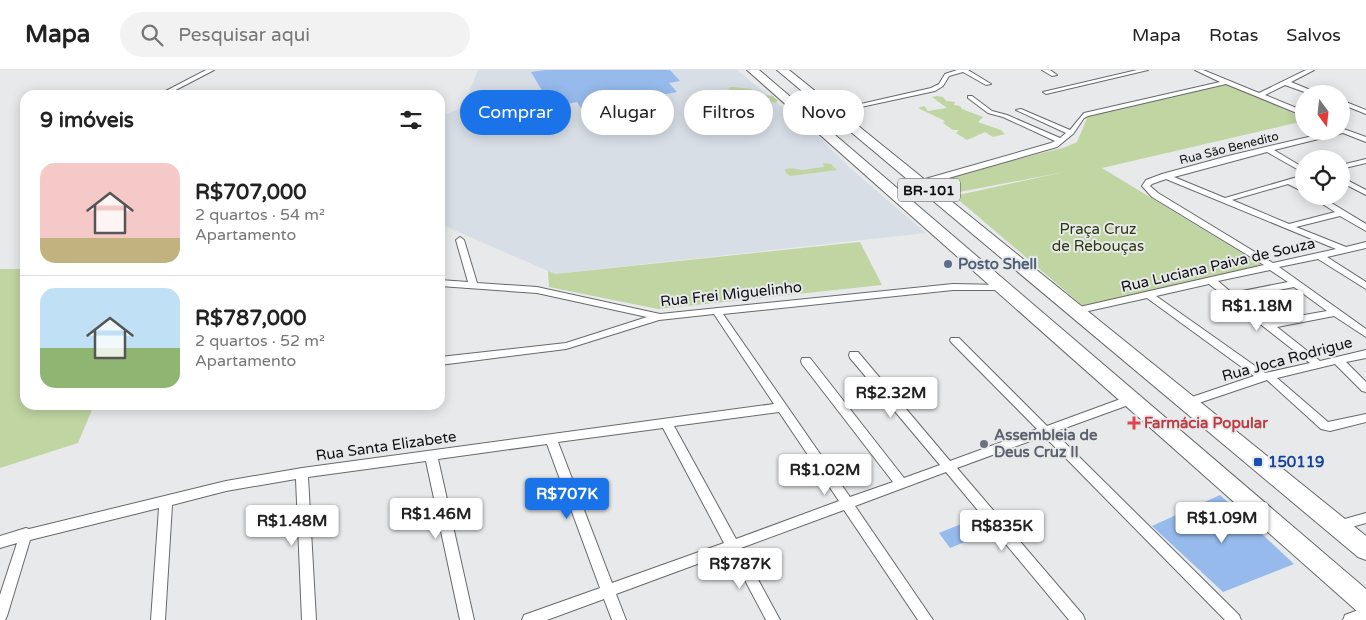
<!DOCTYPE html>
<html lang="pt">
<head>
<meta charset="utf-8">
<style>
  :root { --surface:#fff; --page:#f2f2f2; --text:#222; --muted:#767676; --line:#e0e0e0; --accent:#1a73e8 }
  body { margin:0; font-family:"Varela Round",sans-serif; background:var(--page); color:var(--text); height:100vh; display:flex; flex-direction:column; font-size:19px; white-space:nowrap }
  * { box-sizing:border-box; margin:0 }
  p { font-size:16px; color:var(--muted) }
  .icon { flex:none; width:28px; height:28px; fill:none; stroke:currentColor; stroke-width:2; stroke-linecap:round; stroke-linejoin:round }
  .map { position:relative; flex:1; overflow:hidden }
  .details { position:absolute; left:20px; top:20px; width:425px; height:320px; display:flex; flex-direction:column; background:var(--surface); border-radius:15px; box-shadow:0 2px 12px #0003 }
  .details>* { flex:none }
  .top-card { position:absolute; left:460px; top:20px; width:475px; height:45px; display:flex; gap:10px }
  .needle { width:32px; rotate:165deg }
  .fabs { position:absolute; left:1295px; top:15px; display:grid; gap:10px }
  .fabs a { display:grid; place-items:center; width:55px; height:55px; border-radius:50%; background:var(--surface); box-shadow:0 2px 12px #0003; font-size:25px }
  .price { position:absolute; translate:-50% -42px; padding:0 11px; border-radius:5px; background:#fff; color:#222; font-size:16px; line-height:32px; filter:drop-shadow(0 1px 2px #0008) }
  .price::after { content:''; position:absolute; left:50%; top:30px; width:15px; height:11px; margin-left:-8px; background:inherit; clip-path:polygon(0 0,100% 0,50% 100%) }
  .price.on { background:var(--accent); color:#fff }
  ul { padding:0; list-style:none }
  li { display:flex; align-items:center; gap:15px; height:125px; padding:0 20px }
  li+li { border-top:1px solid var(--line) }
  li span { display:grid; place-items:center; flex:none; width:140px; height:100px; border-radius:15px; color:#555 }
  li>.icon { margin-inline-start:auto }
  span .icon { width:60px; height:60px; fill:#fffc; stroke-width:1 }
  li b { font-size:21px }
  h2 { display:flex; justify-content:space-between; align-items:center; height:60px; padding:0 20px; font-size:21px }
  .tag { padding:0 18px; border-radius:22px; background:var(--surface); box-shadow:0 2px 12px #0003; font-size:18px; line-height:45px }
  .tag.on { background:var(--accent); color:#fff }
  header { display:flex; align-items:center; gap:30px; box-sizing:border-box; height:70px; padding:0 25px; background:var(--surface); border-bottom:1px solid var(--line) }
  header strong { font-size:24px }
  nav { display:flex; gap:28px; margin-inline-start:auto; font-size:18px }
  .search { width:350px; height:45px; background:var(--page); display:flex; align-items:center; gap:12px; box-sizing:border-box; padding:0 18px; border-radius:28px; color:var(--muted); font-size:19px }
  .map>svg:first-child { display:block }
</style>
</head>
<body>
<header>
<strong>Mapa</strong>
<div class="search"><svg class="icon" aria-label="search" viewBox="0 0 24 24"><circle cx="10" cy="10" r="6"/><path d="M15 15l6 6"/></svg>Pesquisar aqui</div>
<nav><a>Mapa</a><a>Rotas</a><a>Salvos</a></nav>
</header>
<div class="map">
<svg width="1366" height="550" viewBox="0 0 1366 550">
  <rect width="100%" height="100%" fill="#e7e9eb"/>
  <path fill="#d7dee6" d="M478,0h259l85,70 28,28 76,65 -371,41 -115,-50v-108l23,-8z"/>
  <path fill="#c0d5a2" d="M1226,13l78,35v3l-202,47 161,98 -180,40 -129,-110 110,-24 -105,20 -16,-15 120,-29 14,-6 11,-26z
    M732,17l19,2 12,8 3,-2 7,1 5,5 -3,2 -5,-2v-3h-6l5,8 -2,2 -5,-2 -14,-14 -17,-2 -4,-2z
    M937,26l6,1 3,4 9,1 -1,3 6,1 2,3 21,8 -5,5 23,8 4,4 -12,3 -8,-5 -18,8 -11,-7 3,-3h-6l-10,-7 2,-2 -27,-13 6,-2 4,5 19,-3 -15,-11z
    M823,93l8,1 6,6 -47,6 -4,-3 -1,-4c8,-2 10,0 17,1 6,0 15,-3 22,-3z
    M860,172l22,43 -224,24 -109,-22 -1,-16 7,3z
    M0,199h25v136h69l-16,38 -78,25z"/>
  <path fill="#95baeb" d="M546,0h124l10,11 -11,2 8,9 -95,18 -5,-8 -25,5 -21,-35z
    M1220,425l74,69 -71,28 -71,-66z
    M976,448l11,15 -37,15 -11,-15z"/>
  <g fill="none" stroke-linecap="round" stroke-linejoin="round">
    <defs>
      <path id="minor" d="M206,0h8l-48,25h-8z
        M957,0h11l23,14 -5,1 -23,-13 -14,4 -6,10 -8,5 -102,22 -3,-2 101,-23 8,-4 6,-10z
        M1042,0h8l7,5 -5,1z
        M1137,0h11l-102,24 -3,-2z
        M1195,0h8l56,23 47,-23h8l-23,12 29,12h-10l-25,-9 -20,10 39,16v5l-78,-32 -138,32 -4,2 -11,16 -16,13 -133,38h-3l-4,-2 1,-2 133,-38 4,-2 -52,-24 -15,-4 -20,-15v-2h4l20,15 15,4 53,23 6,-5 -50,-23 5,-1 49,21 14,-17 136,-31z
        M1341,30l25,10v4l-25,-10z
        M1341,58l25,9v5l-23,-9 -69,17 30,18v5l-37,-21 -93,25 51,21 79,-23v4l-9,3 9,5v5l-16,-8 -56,16 57,24 46,-12 -25,-16h10l46,28v7l-26,-15 -44,11 50,20 20,-5v6l-39,9 39,25v7l-48,-30 -39,8 87,62v8l-32,-21 -57,11 43,34 46,-11v8l-20,4 20,20v10l-4,-1 -27,-27 -58,14 51,44 38,-8v8l-36,9 -9,-2 -54,-49 -80,27 -4,-1 -1,-3 1,-3 71,-24 -107,-78 -72,16 -3,-1 -2,-2 2,-2 3,-1 189,-43 -112,-68 -10,-11 4,-6 16,-6 66,-18 106,-25h7zM1166,109l170,70 -63,14 -115,-70 -8,-7 2,-2zM1270,200l18,12 -56,11 -14,-12zM1209,214l101,79 -45,10 -109,-77zM1294,217l33,24 -57,10 -31,-23z
        M1366,89v4l-25,6v-4z
        M1341,107l25,13v5l-25,-13z
        M460,167l4,3 13,43 60,4 123,27 293,-30 51,1 2,2 -2,2 -3,1h-48l-230,24 127,183 43,-15 -91,-118 -1,-3 1,-3h8l94,120 36,-13 -90,-107 -1,-3 1,-3h8l92,109 87,-32 -86,-87 -1,-2 1,-2h8l88,88 79,-29h8l1,3 -1,3 -80,29 185,183 2,5h-16l-181,-184 -87,32 126,147 2,5h-16l-123,-148 -91,34 78,114h-15l-74,-110 -103,38 39,72h-14l-36,-68 -114,42 10,26h-14l-8,-21 -57,21h-25l2,-5 76,-27 -53,-144 -109,15 36,161h-14l-34,-159 -118,16 8,143h-14l-6,-141 -70,12 -54,14 -7,115h-14l8,-112 -129,32 -23,76 -2,4h-5v-25l17,-52 -17,5v-12l26,-8 3,1 197,-48 76,-13 472,-64 -60,-90 -55,6 -93,29 -126,16v-8l126,-14 81,-26 -110,-24 -97,-7v-6l28,2 -12,-42zM779,342l60,89 -103,38 -62,-113zM663,358l61,115 -112,40 -54,-141z
        M1366,443v10l-28,8 -4,-1 -2,-4 2,-4z
        M1366,537v13h-23l2,-5z"/>
      <path id="trunk" d="M747,0h12l607,519v26l-8,-3z
        M777,0h12l577,466v24l-8,-3z"/>
    </defs>
    <use href="#minor" stroke="#67696b" stroke-width="2"/>
    <use href="#trunk" stroke="#67696b" stroke-width="2"/>
    <use href="#minor" fill="#fff" fill-rule="evenodd"/>
    <use href="#trunk" fill="#fff" fill-rule="evenodd"/>
  </g>
  <circle fill="#5c6f8a" stroke="#e7e9eb" stroke-width="2" cx="948" cy="194" r="5"/>
  <path fill="#e0444e" stroke="#e7e9eb" stroke-width="2" d="M1131.5 345.5h5v5h5v5h-5v5h-5v-5h-5v-5h5z"/>
  <circle fill="#6b7280" stroke="#e7e9eb" stroke-width="2" cx="984" cy="374" r="5"/>
  <rect fill="#1a4fb4" stroke="#e7e9eb" stroke-width="2" x="1253" y="387" width="10" height="10" rx="2.5"/>
  <g text-anchor="middle" stroke-width="4" stroke-linejoin="round" paint-order="stroke">
    <g font-size="12" fill="#0e0f10" stroke="#e7e9eb">
      <text transform="translate(1229 78) rotate(-14)" y="4">Rua São Benedito</text>
    </g>
    <rect fill="#e7e9eb" stroke="#4f5052" stroke-width="1" x="898" y="108.5" width="62" height="23" rx="4"/>
    <g font-size="14" font-weight="bold" fill="#0e0f10">
      <text x="929" y="125">BR-101</text>
    </g>
    <g font-size="15" fill="#2a380e" stroke="#e7e9eb">
      <text x="1098" y="164">Praça Cruz<tspan x="1098" dy="17">de Rebouças</tspan></text>
    </g>
    <g font-size="15" font-weight="bold" fill="#4e5e75" stroke="#e7e9eb" text-anchor="start">
      <text x="958" y="199">Posto Shell</text>
    </g>
    <g font-size="15" fill="#0e0f10" stroke="#e7e9eb">
      <text transform="translate(1218 195) rotate(-13)" y="5">Rua Luciana Paiva de Souza</text>
      <text transform="translate(731 224) rotate(-6)" y="5">Rua Frei Miguelinho</text>
      <text transform="translate(1287 289) rotate(-15)" y="5">Rua Joca Rodrigue</text>
      <text transform="translate(386 376) rotate(-8)" y="5">Rua Santa Elizabete</text>
    </g>
    <g font-size="15" font-weight="bold" fill="#be3a42" stroke="#e7e9eb" text-anchor="start">
      <text x="1144" y="358">Farmácia Popular</text>
    </g>
    <g font-size="15" font-weight="bold" fill="#5b616d" stroke="#e7e9eb" text-anchor="start">
      <text x="994" y="370">Assembleia de<tspan x="994" dy="17">Deus Cruz II</tspan></text>
    </g>
    <g font-size="15" font-weight="bold" fill="#164399" stroke="#e7e9eb" text-anchor="start">
      <text x="1268" y="397">150119</text>
    </g>
  </g>
</svg>
<div class="fabs">
<a><svg class="needle" viewBox="-14 -14 28 28"><path d="M0-13l5 13h-10z" fill="#e53935"/><path d="M0 13l5-13h-10z" fill="#767676"/></svg></a>
<a><svg class="icon" aria-label="locate" viewBox="0 0 24 24"><circle cx="12" cy="12" r="6"/><path d="M12 2v4M12 18v4M2 12h4M18 12h4"/></svg></a>
</div>
<b class="price" style="left:1257px;top:262px">R$1.18M</b>
<b class="price" style="left:891px;top:349px">R$2.32M</b>
<b class="price" style="left:825px;top:426px">R$1.02M</b>
<b class="price on" style="left:567px;top:450px">R$707K</b>
<b class="price" style="left:436px;top:470px">R$1.46M</b>
<b class="price" style="left:1222px;top:474px">R$1.09M</b>
<b class="price" style="left:292px;top:477px">R$1.48M</b>
<b class="price" style="left:1002px;top:482px">R$835K</b>
<b class="price" style="left:740px;top:520px">R$787K</b>
<div class="top-card">
<a class="tag on">Comprar</a>
<a class="tag">Alugar</a>
<a class="tag">Filtros</a>
<a class="tag">Novo</a>
</div>
<section class="details">
<h2>9 imóveis<svg class="icon" aria-label="filters" viewBox="0 0 24 24"><path d="M4 7h16M4 17h16"/><circle cx="9" cy="7" r="2"/><circle cx="15" cy="17" r="2"/></svg></h2>
<ul>
<li><span style="background:linear-gradient(#f6c9c9 75%,#c2b280 0)"><svg class="icon" aria-label="home" viewBox="0 0 24 24"><path d="M3 11l9-7 9 7M6 9v11h12V9"/></svg></span><div><b>R$707,000</b><p>2 quartos · 54 m²</p><p>Apartamento</p></div></li>
<li><span style="background:linear-gradient(#bfe0f5 60%,#8fb573 0)"><svg class="icon" aria-label="home" viewBox="0 0 24 24"><path d="M3 11l9-7 9 7M6 9v11h12V9"/></svg></span><div><b>R$787,000</b><p>2 quartos · 52 m²</p><p>Apartamento</p></div></li>
</ul>
</section>
</div>
</body>
</html>
